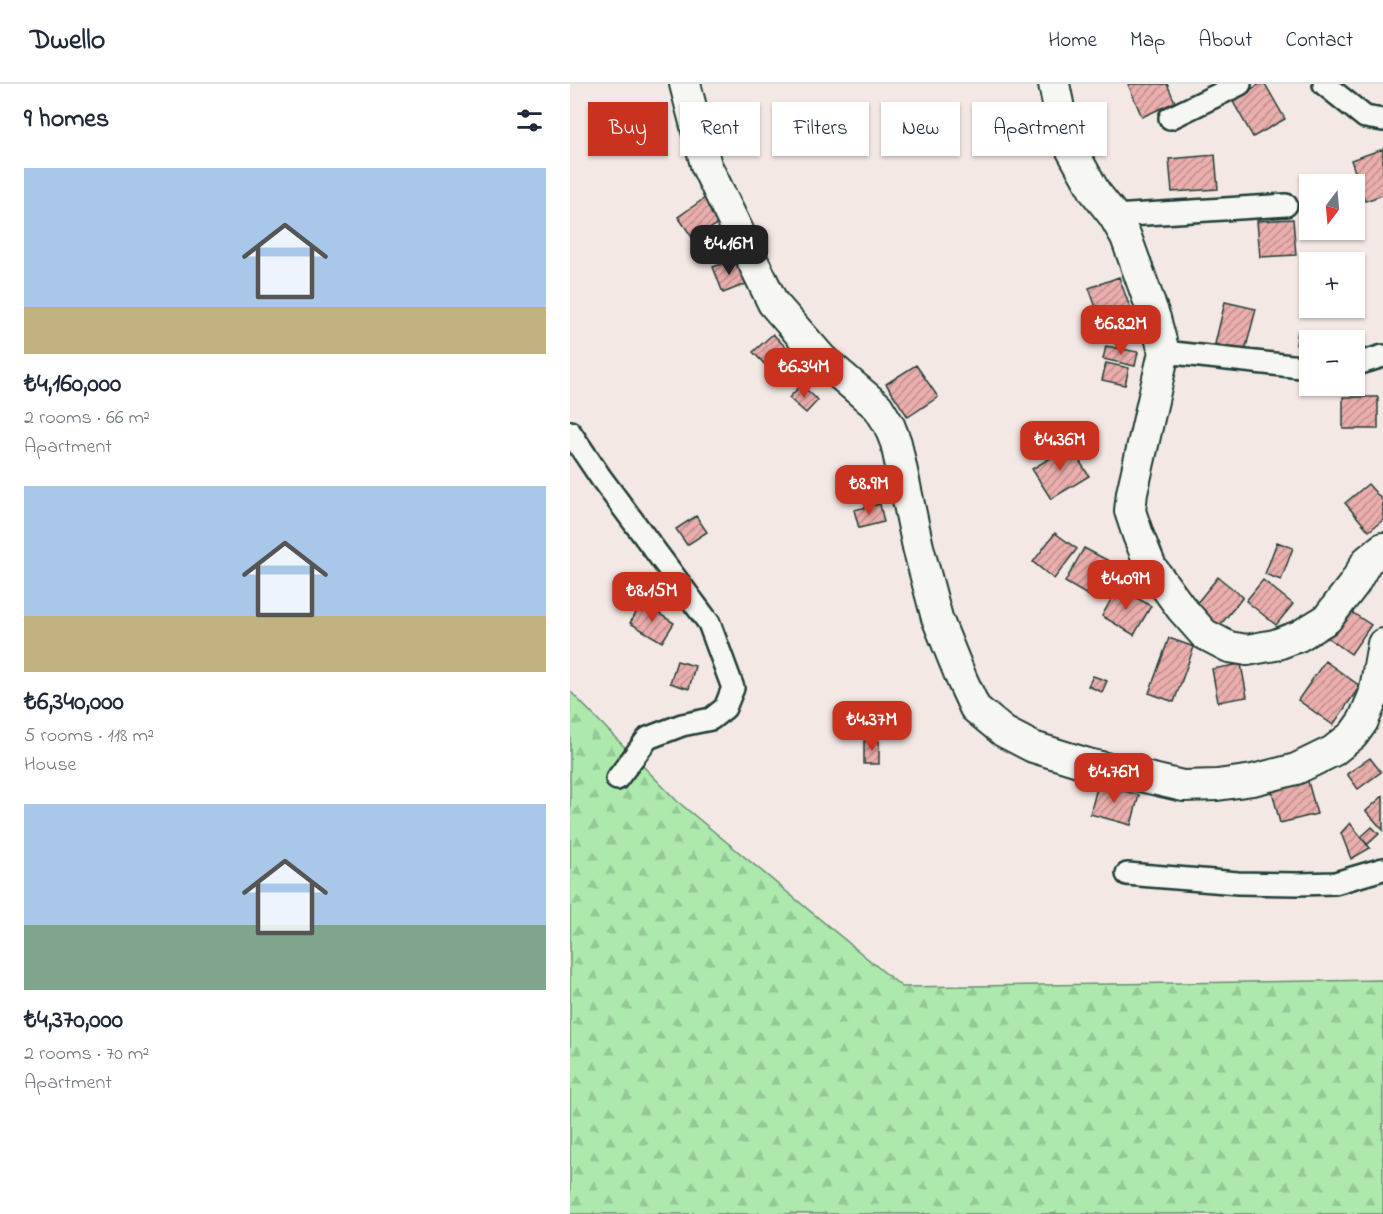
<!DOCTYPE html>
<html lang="en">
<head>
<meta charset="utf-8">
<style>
  :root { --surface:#fff; --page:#f6f6f7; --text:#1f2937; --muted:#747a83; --line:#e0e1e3; --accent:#c8321e }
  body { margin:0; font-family:"Indie Flower",sans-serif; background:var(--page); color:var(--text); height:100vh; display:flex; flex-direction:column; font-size:22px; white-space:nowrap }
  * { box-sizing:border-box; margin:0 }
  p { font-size:20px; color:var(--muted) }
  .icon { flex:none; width:33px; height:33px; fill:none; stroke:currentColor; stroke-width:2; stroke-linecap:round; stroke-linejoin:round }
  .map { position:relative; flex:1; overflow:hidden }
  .sheet { display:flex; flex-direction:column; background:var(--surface); width:570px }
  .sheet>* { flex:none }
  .hud { position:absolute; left:18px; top:18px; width:570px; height:54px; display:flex; gap:12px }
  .needle { width:39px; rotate:196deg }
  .buttons { position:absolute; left:729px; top:90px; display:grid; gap:12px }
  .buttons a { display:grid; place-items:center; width:66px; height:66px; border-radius:0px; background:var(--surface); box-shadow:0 2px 4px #0004; font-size:30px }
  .price { position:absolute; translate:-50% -51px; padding:0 14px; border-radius:12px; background:var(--accent); color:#fff; font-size:20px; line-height:39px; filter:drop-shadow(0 2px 3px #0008) }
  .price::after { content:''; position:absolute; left:50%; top:36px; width:18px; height:14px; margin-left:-9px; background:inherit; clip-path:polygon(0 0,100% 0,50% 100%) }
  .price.current { background:#222; color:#fff }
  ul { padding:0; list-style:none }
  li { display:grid; align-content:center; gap:12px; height:318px; padding:0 24px }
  li span { display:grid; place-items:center; height:186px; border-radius:0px; color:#555 }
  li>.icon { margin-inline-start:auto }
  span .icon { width:108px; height:108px; fill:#fffc; stroke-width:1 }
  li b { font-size:26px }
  h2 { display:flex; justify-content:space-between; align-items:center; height:72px; padding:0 24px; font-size:26px }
  .chip { padding:0 21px; border-radius:0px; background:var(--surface); box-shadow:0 2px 4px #0004; font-size:21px; line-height:54px }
  .chip.current { background:var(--accent); color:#fff }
  header { display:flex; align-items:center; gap:36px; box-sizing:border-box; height:84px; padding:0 30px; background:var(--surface); border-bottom:2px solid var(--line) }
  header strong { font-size:28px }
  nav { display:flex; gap:33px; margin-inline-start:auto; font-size:21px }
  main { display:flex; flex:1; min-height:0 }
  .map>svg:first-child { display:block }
</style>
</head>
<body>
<header>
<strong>Dwello</strong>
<nav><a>Home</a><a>Map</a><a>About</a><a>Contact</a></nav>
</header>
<main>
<section class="sheet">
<h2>9 homes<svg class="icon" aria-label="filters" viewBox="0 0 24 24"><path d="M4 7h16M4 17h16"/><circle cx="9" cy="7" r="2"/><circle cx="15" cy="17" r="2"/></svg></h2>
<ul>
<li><span style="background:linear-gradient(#a9c7e8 75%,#c2b280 0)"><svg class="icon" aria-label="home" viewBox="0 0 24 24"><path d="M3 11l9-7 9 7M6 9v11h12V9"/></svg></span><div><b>₺4,160,000</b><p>2 rooms · 66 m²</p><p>Apartment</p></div></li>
<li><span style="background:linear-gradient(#a9c7e8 70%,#c2b280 0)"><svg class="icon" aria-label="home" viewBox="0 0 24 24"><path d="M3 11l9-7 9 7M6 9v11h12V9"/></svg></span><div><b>₺6,340,000</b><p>5 rooms · 118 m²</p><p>House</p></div></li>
<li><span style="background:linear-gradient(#a9c7e8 65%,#7fa58c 0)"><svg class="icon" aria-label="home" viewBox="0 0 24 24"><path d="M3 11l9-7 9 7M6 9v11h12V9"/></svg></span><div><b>₺4,370,000</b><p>2 rooms · 70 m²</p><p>Apartment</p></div></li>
</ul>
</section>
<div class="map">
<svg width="813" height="1130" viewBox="0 0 813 1130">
  <defs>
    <pattern id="forest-firs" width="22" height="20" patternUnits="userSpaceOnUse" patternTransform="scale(1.5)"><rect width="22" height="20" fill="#ade8ad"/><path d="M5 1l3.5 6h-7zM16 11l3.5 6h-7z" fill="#94c895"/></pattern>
    <pattern id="building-hatch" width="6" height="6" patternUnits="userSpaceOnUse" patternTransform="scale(1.5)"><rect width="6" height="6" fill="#eaaeac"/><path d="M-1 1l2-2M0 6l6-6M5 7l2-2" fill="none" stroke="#bd8f8d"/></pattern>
  </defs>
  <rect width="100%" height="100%" fill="#f4e8e4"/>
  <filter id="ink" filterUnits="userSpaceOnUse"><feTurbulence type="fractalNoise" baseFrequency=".0167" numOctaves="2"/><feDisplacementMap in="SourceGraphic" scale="12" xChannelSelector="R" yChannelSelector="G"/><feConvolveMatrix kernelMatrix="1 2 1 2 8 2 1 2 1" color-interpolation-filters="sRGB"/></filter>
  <g filter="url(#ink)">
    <path fill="url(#forest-firs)" stroke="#669270" stroke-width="1.5" d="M0,607l107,110 225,186 481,-7v234h-813z"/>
    <path fill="url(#building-hatch)" stroke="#1f3d34" stroke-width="1.5" d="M558,0h39l8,18 -33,15z
      M690,0h5l20,35 -32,18 -21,-37z
      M813,65v46l-18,6 -14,-41z
      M645,71l3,34 -46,3 -3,-33z
      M135,114l16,23 -27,19 -16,-23z
      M723,135l3,36 -36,2 -3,-36z
      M166,175l10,25 -23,9 -10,-26z
      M549,193l14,39 -30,11 -14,-39z
      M655,218l31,7 -11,42 -30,-7z
      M728,247l19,5 -1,4h-6v8l-14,-3z
      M203,250l21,22 -20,18 -21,-22z
      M536,262l32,6 -3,14 -32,-7z
      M536,279l23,5 -4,17 -23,-5z
      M346,281l22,32 -30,20 -22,-33z
      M231,301l17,15 -12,13 -17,-15z
      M773,313h35v32h-35z
      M500,362l19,30 -38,23 -19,-30z
      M798,400l15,17v19l-14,11 -24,-28z
      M310,420l4,18 -25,6 -5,-18z
      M126,432l11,16 -20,13 -11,-16z
      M485,449l22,16 -23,30 -21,-17z
      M707,458l16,6 -12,32 -16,-6z
      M514,464l25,13 -20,35 -24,-14z
      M648,493l25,20 -26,32 -25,-20z
      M693,496l30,24 -17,21 -30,-24z
      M548,503l33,19 -17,29 -32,-19z
      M72,519l32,20 -12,19 -32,-19z
      M774,523l27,18 -20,29 -27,-19z
      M599,554l25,9 -20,55 -25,-9z
      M107,577l18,5 -6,23 -19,-6z
      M755,577l35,25 -27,39 -35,-25z
      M671,580l6,33 -29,5 -6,-33z
      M523,592l14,5 -5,11 -14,-6z
      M294,657h15v23h-15z
      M800,674l11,14 -23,17 -11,-15z
      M737,694l10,36 -37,9 -9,-36z
      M528,700l41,11 -8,30 -41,-11z
      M813,712v34l-17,-19z
      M780,739l20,25 -19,11 -10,-26z
      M802,743l7,7 -12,11 -6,-8z"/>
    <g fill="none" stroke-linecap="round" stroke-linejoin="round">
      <defs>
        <path id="street" d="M754,0l41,33 18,3
          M600,34l70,-34
          M544,132l172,-11
          M594,268l146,16
          M784,281l29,-9
          M0,348l31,46 108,145 24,65 -8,20 -14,11 -29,6 -34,13 -31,41
          M557,790l111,9 60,1 37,-1 48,-14"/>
        <path id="secondary" d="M115,0l21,81 67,138 49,56 56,48 11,18 7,18 22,104 19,71 25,62 13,28 29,24 29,15 55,17 95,22 34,-1 36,-5 43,-11 37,-18 20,-16 10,-14 11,-26 9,-51
          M484,0l11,54 30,54 19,24 12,21 29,81 9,34 -32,141 -2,18 8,24 13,32 30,41 23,26 25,13 18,3 28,-5 24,-9 28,-17 27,-35 13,-23 16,-13"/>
      </defs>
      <use href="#street" stroke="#1f3d34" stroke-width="26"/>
      <use href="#secondary" stroke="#1f3d34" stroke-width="34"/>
      <use href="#street" stroke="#f6f6f2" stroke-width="21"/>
      <use href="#secondary" stroke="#f6f6f2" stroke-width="30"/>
    </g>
  </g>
</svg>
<div class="buttons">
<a><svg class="needle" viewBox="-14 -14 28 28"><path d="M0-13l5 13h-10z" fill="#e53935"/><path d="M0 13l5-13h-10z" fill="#747a83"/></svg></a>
<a>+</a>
<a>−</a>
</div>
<b class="price current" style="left:159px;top:192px">₺4.16M</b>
<b class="price" style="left:551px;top:272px">₺6.82M</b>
<b class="price" style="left:234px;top:315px">₺6.34M</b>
<b class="price" style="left:490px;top:388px">₺4.36M</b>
<b class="price" style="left:299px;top:432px">₺8.9M</b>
<b class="price" style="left:556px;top:527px">₺4.09M</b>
<b class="price" style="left:82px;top:539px">₺8.15M</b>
<b class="price" style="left:302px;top:668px">₺4.37M</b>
<b class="price" style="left:544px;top:720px">₺4.76M</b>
<div class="hud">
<a class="chip current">Buy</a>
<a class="chip">Rent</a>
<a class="chip">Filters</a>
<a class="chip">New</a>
<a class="chip">Apartment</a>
</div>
</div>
</main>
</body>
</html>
